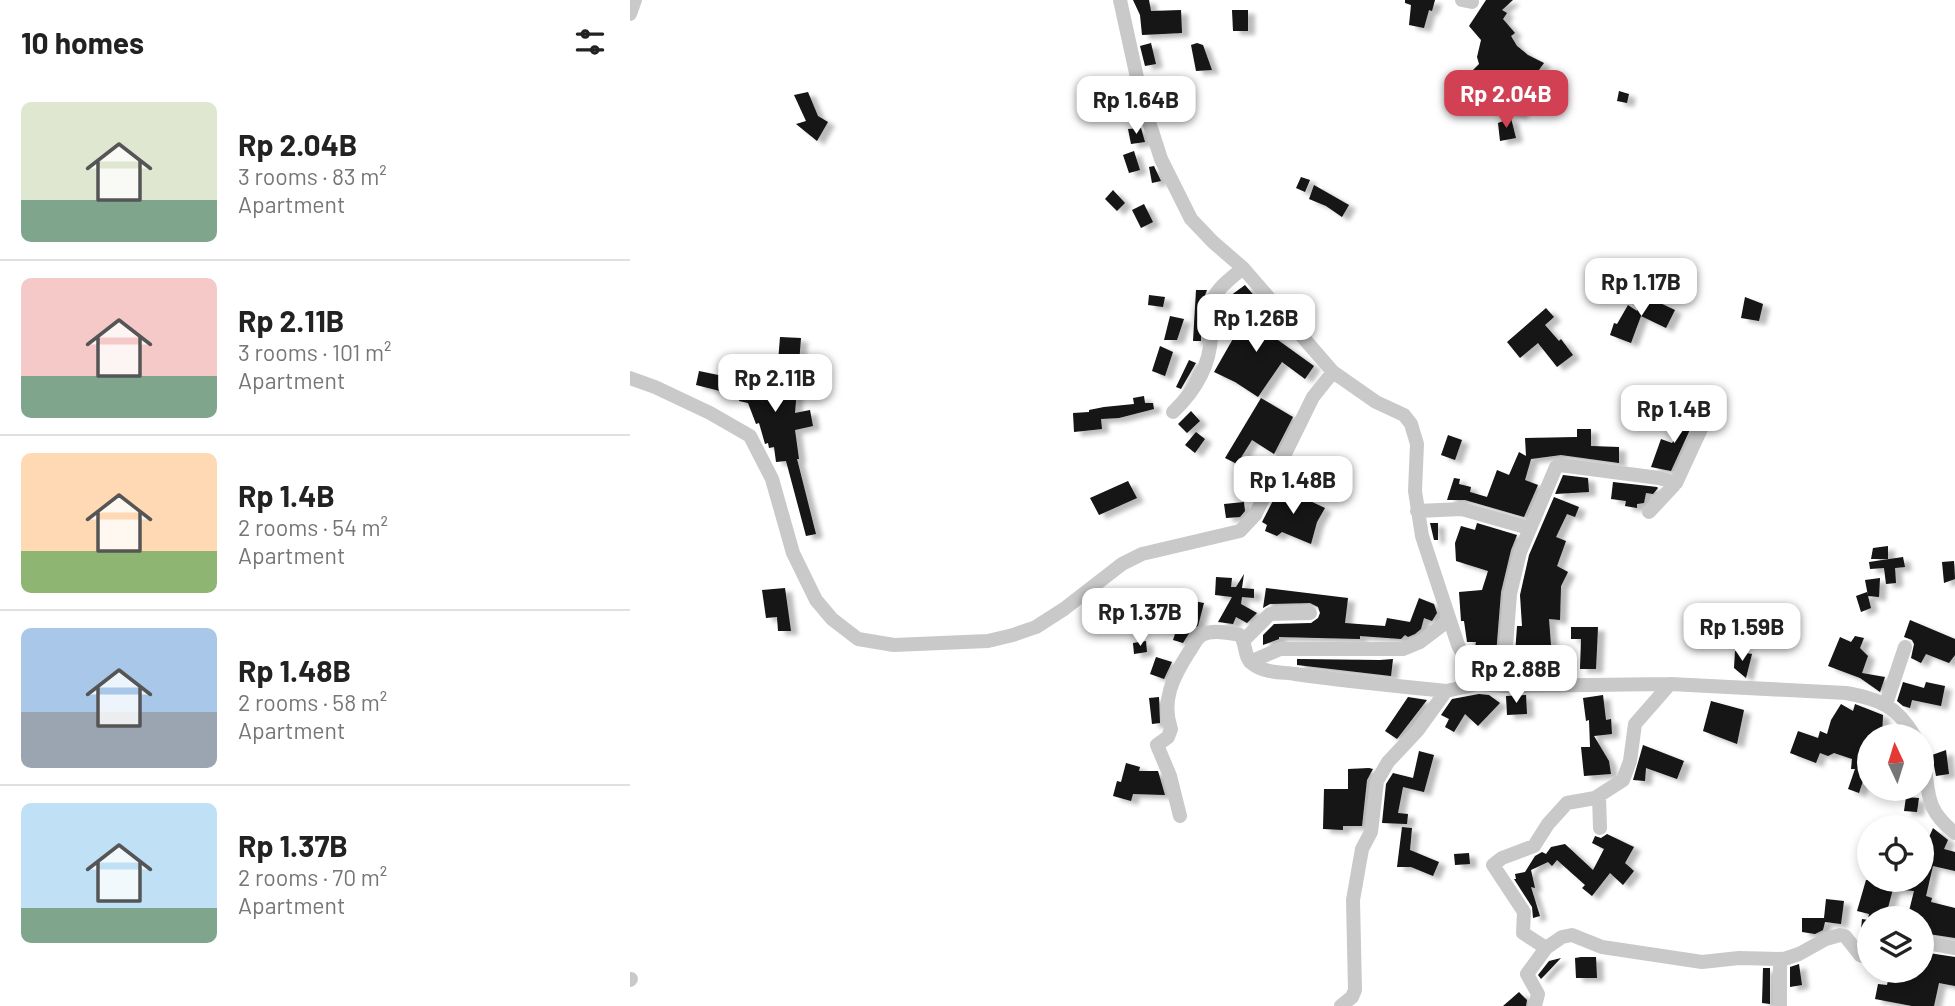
<!DOCTYPE html>
<html lang="en">
<head>
<meta charset="utf-8">
<style>
  :root { --surface:#fff; --page:#f6f6f6; --text:#222; --muted:#767676; --line:#e0e0e0; --accent:#d24054 }
  body { margin:0; font-family:Barlow,sans-serif; background:var(--page); color:var(--text); height:100vh; display:flex; flex-direction:column; font-size:26px; white-space:nowrap }
  * { box-sizing:border-box; margin:0 }
  p { font-size:23px; color:var(--muted) }
  .icon { flex:none; width:38px; height:38px; fill:none; stroke:currentColor; stroke-width:2; stroke-linecap:round; stroke-linejoin:round }
  .map { position:relative; flex:1; overflow:hidden }
  .sheet { display:flex; flex-direction:column; background:var(--surface); width:630px }
  .sheet>* { flex:none }
  .needle { width:46px; rotate:356deg }
  .fabs { position:absolute; left:1227px; top:724px; display:grid; gap:14px }
  .fabs a { display:grid; place-items:center; width:77px; height:77px; border-radius:50%; background:var(--surface); box-shadow:0 4px 10px #0003; font-size:35px }
  .price { position:absolute; translate:-50% -60px; padding:0 16px; border-radius:14px; background:#fff; color:#222; font-size:23px; line-height:46px; filter:drop-shadow(0 2px 4px #0008) }
  .price::after { content:''; position:absolute; left:50%; top:42px; width:21px; height:16px; margin-left:-10px; background:inherit; clip-path:polygon(0 0,100% 0,50% 100%) }
  .price.selected { background:var(--accent); color:#fff }
  ul { padding:0; list-style:none }
  li { display:flex; align-items:center; gap:21px; height:175px; padding:0 21px }
  li+li { border-top:2px solid var(--line) }
  li span { display:grid; place-items:center; flex:none; width:196px; height:140px; border-radius:10px; color:#555 }
  li>.icon { margin-inline-start:auto }
  span .icon { width:84px; height:84px; fill:#fffc; stroke-width:1 }
  li b { font-size:30px }
  h2 { display:flex; justify-content:space-between; align-items:center; height:84px; padding:0 21px; font-size:30px }
  main { display:flex; flex:1; min-height:0 }
  .map>svg:first-child { display:block }
</style>
</head>
<body>
<main>
<section class="sheet">
<h2>10 homes<svg class="icon" aria-label="filters" viewBox="0 0 24 24"><path d="M4 7h16M4 17h16"/><circle cx="9" cy="7" r="2"/><circle cx="15" cy="17" r="2"/></svg></h2>
<ul>
<li><span style="background:linear-gradient(#dfe7d0 70%,#7fa58c 0)"><svg class="icon" aria-label="home" viewBox="0 0 24 24"><path d="M3 11l9-7 9 7M6 9v11h12V9"/></svg></span><div><b>Rp 2.04B</b><p>3 rooms · 83 m²</p><p>Apartment</p></div></li>
<li><span style="background:linear-gradient(#f6c9c9 70%,#7fa58c 0)"><svg class="icon" aria-label="home" viewBox="0 0 24 24"><path d="M3 11l9-7 9 7M6 9v11h12V9"/></svg></span><div><b>Rp 2.11B</b><p>3 rooms · 101 m²</p><p>Apartment</p></div></li>
<li><span style="background:linear-gradient(#ffd9b3 70%,#8fb573 0)"><svg class="icon" aria-label="home" viewBox="0 0 24 24"><path d="M3 11l9-7 9 7M6 9v11h12V9"/></svg></span><div><b>Rp 1.4B</b><p>2 rooms · 54 m²</p><p>Apartment</p></div></li>
<li><span style="background:linear-gradient(#a9c7e8 60%,#9aa5b1 0)"><svg class="icon" aria-label="home" viewBox="0 0 24 24"><path d="M3 11l9-7 9 7M6 9v11h12V9"/></svg></span><div><b>Rp 1.48B</b><p>2 rooms · 58 m²</p><p>Apartment</p></div></li>
<li><span style="background:linear-gradient(#bfe0f5 75%,#7fa58c 0)"><svg class="icon" aria-label="home" viewBox="0 0 24 24"><path d="M3 11l9-7 9 7M6 9v11h12V9"/></svg></span><div><b>Rp 1.37B</b><p>2 rooms · 70 m²</p><p>Apartment</p></div></li>
</ul>
</section>
<div class="map">
<svg width="1325" height="1006" viewBox="0 0 1325 1006">
  <defs>
    <filter id="shadow"><feDropShadow dx="7" dy="4" stdDeviation="2" flood-color="#0004"/></filter>
  </defs>
  <rect width="100%" height="100%" fill="#fff"/>
  <path fill="#131313" filter="url(#shadow)" d="M503,0h16l2,11 30,-1 1,23 -40,2 -2,-20z
    M775,0h30l-3,11 -3,-1 -5,18 -15,-3 2,-20 -6,-2z
    M856,0h27l-11,10 5,3 -4,6 12,14 -4,3 6,10 11,9 16,8 -19,26 -4,26 -13,-2 1,-9 -10,-3 1,-7 -29,-22 8,-8 -2,-7 4,-17 -12,-14z
    M602,10h16v21h-15z
    M521,43l5,21 -11,2 -5,-20z
    M567,43l6,2 9,25 -16,1 -5,-26z
    M989,91l10,3 -2,9 -10,-2z
    M178,92l10,24 10,6 -11,19 -21,-17 10,-3 -12,-26z
    M881,118l5,20 -16,3 -2,-18z
    M511,128l4,14 -14,2 -3,-15z
    M504,151l6,19 -11,3 -6,-18z
    M524,166l7,15 -9,2 -3,-16z
    M671,177l9,3 -5,12 -9,-4z
    M684,185l35,20 -7,12 -16,-11 -17,-7z
    M483,190l12,13 -8,8 -12,-12z
    M514,204l9,18 -12,6 -9,-18z
    M615,285l11,13 -12,12 -14,-14z
    M566,290h11l-6,16v35h-8z
    M519,295l16,2 -2,10 -15,-2z
    M1015,296l30,14 -9,18 -25,-12 -10,27 -21,-8 4,-12 3,1 11,-19 9,6z
    M1115,297l18,7 -4,17 -18,-3z
    M609,307l29,16 -4,7 50,36 -9,13 -23,-17 -24,35 -23,-15 -21,-10 20,-35 -9,-5z
    M916,308l8,9 -9,8 14,16 2,-2 12,16 -16,12 -19,-24 -18,15 -13,-16z
    M540,316l14,3 -7,21h-13z
    M150,337l21,1 -6,75 15,-3 3,16 -18,4 4,29h-2l19,75 -10,2 -20,-75 -10,1 -2,-15 -5,1 -1,-5 -3,1 -6,-21 -3,1 -8,-21 -9,-2 1,-5 -44,-11 3,-14 77,16z
    M530,346l13,6 -8,24 -13,-5z
    M559,360l7,3 -15,26 -5,-2z
    M1065,387l10,5 -7,13 -10,-5z
    M514,396l1,7h8l1,6 -35,9 -18,1 1,10 -28,3 -1,-19 16,-1v-2l15,-3 30,-3 -1,-6z
    M631,398l32,19 -19,37 -22,-14 -15,24 -12,-6z
    M1059,406l10,4 -28,61 -20,-4 10,-28 11,4 15,-22 -3,-1z
    M561,411l9,10 -13,12 -9,-9z
    M947,429h14v17l28,1v16l-58,-8 -30,4 -6,21 13,5 -14,32 -59,-17h-18l7,-22 6,1 -1,5 12,3 -1,5 17,5 10,-27 12,5 10,-23 7,4 -1,-18 52,-1z
    M566,432l9,7 -10,14 -10,-8z
    M818,435l14,5 -7,20 -14,-5z
    M933,475l25,3 1,14 -34,2z
    M498,481l9,17 -38,17 -9,-17z
    M983,482l44,5 1,1 -5,6 -7,-1 -2,10 -7,1v4l-12,-2 1,-5 -15,-2z
    M650,487l45,21 -8,14 -6,22 -29,-12 -5,4 -12,-5 2,-6 -5,-3z
    M924,497l25,10 -4,10 -8,-3 -11,23 10,4 -9,25 11,6 -7,14 -1,34 -11,-1 3,40 8,1 -1,15 -25,-2v-4h-20l3,-43h5l-2,-31 9,-40z
    M614,502l1,9 -5,6 -14,1 -2,-14z
    M800,523h8v17h-4z
    M847,523l40,12 -6,15 -10,42 -6,75 -14,-1 1,-11h-6l3,-5 -4,-3 1,-5h-9l-3,-21h-3l-2,-29 23,-2 6,-19 -32,-10 -1,-18 6,-17 14,4z
    M1258,546v13h-17l2,-11z
    M1273,557l2,10 -10,1 1,15 -10,1 -2,-16 -14,1 -1,-7z
    M1324,561l1,18 -11,4 -2,-21z
    M614,574l-2,14 12,1v9l-12,-1 -1,7 16,9 -10,10 -11,-6 -3,7 -15,-2 14,-25 -17,-2 1,-18 16,1 -1,9h5z
    M1250,578l-1,19 -11,-1 -3,-16z
    M155,588l6,43h-13l-1,-14 -11,1 -4,-28z
    M636,588l82,10 -3,25 40,3 2,-8 23,4 9,-24 15,6 3,9 -5,8 -8,-3 -3,11 -6,5 -7,3 -3,-2 -4,4 -41,-3v3l-81,-2v2l-16,6v-10l11,-11 37,-1 7,-5 2,-5 -2,-6 -8,-4 -40,1 -7,4z
    M1237,592l4,16 -10,4 -5,-16z
    M558,600l16,3 -6,23 -5,1 -10,16 -10,-3 3,-9 -24,-5 4,-15 28,6z
    M1280,620l45,19v16l-6,8 -23,-9 -5,9 -10,-5 3,-14 -2,-4 -8,-3z
    M941,627h27l-2,42h-16l1,-30h-10z
    M1225,636l9,2 -4,10 8,8 -6,17 23,4 -5,15 -20,-14 -32,-12 12,-29 11,5z
    M516,641l1,11 -13,2 -1,-11z
    M1105,651l17,3 -6,24 -12,-10z
    M526,657l16,5 -8,17 -14,-5z
    M667,659l83,1 13,-1 -2,17 -94,-11z
    M1273,682l21,6 2,-6 19,4 -4,20 -29,-6 -2,8 -7,-2 -6,-5z
    M849,694l10,1 11,8 -22,23 -13,-12 -11,18 -9,-5 4,-8 -8,-4 11,-16z
    M896,695l1,19 -20,1 -1,-19z
    M973,695l3,25 5,-1 1,15 -18,2 15,25 2,13 -27,2 -3,-29h9l-1,-27 -3,1 -3,-23z
    M529,697l1,26 -8,1 -3,-26z
    M778,697l19,3 -30,39 -12,-8z
    M1081,701l33,9 -7,34 -34,-13z
    M1211,704l12,7 2,-7 28,11 -1,22h-13v26l-10,30 -11,-4 7,-20h-4l1,-10 -18,-6 -6,3 -8,-3 -4,10 -26,-10 8,-22 20,7 2,-7 7,3 4,-14z
    M1013,745l41,16 -7,18 -31,-11 -1,13 -12,-1z
    M1316,750l3,24 -13,2 -4,-21z
    M789,751l15,4 -10,37 -21,-5 -5,26 10,1 -1,10 -25,-1 4,-39 7,-11 20,5z
    M496,763l14,4 -1,4h19l7,24 -32,-1 -2,7 -18,-5 4,-15 4,1z
    M739,768l4,1 -6,11 -5,46h-19v4l-20,-1 1,-40h24v-20z
    M1276,797l13,1 -2,14 -13,-1z
    M772,827l10,1 -2,22 29,12 -6,14 -22,-9h-14z
    M1303,828l15,12 -4,9 11,3v19l-22,-5 -7,30 6,2 -1,4 24,6v30l-33,-5v-14h-15l7,-28 -21,-2 -8,30h-17l1,-5 -12,-3 9,-31h56v-27z
    M977,834l27,13 -9,16 9,8 -11,14 -13,-12 -18,23 -10,-8 3,-3 -28,-25 -5,6 -4,-4 -17,8 4,18 -4,-1 9,29 -7,2 -1,-11 -18,-28h2l-1,-5 10,-2 10,-16 7,-4 4,2 5,-7 14,-3 28,26 11,-21 -12,-6 3,-7 6,2z
    M839,853l1,11 -15,1 -1,-11z
    M1196,899l18,2 -3,23 -16,-2 -2,8 -8,4 -13,-2v-14h22z
    M1232,919l7,1v28l-9,-9z
    M1292,952l33,5v29l-16,-3 -5,23h-22l-37,-7 3,-15 9,1 3,-14h32z
    M951,957h15l1,21h-21l-1,-20z
    M931,958l-16,17 -4,4 -3,-4 11,-14z
    M1169,964l3,21 -12,2v-20z
    M1133,968h7v36l-8,-1z
    M889,992l8,8 -1,6h-23z"/>
  <g fill="none" stroke-linecap="round" stroke-linejoin="round">
    <path stroke="#c9c9c9" stroke-width="14" d="M490,0l23,105 9,26 9,28 30,60 22,23 30,26 90,104 43,30 28,13 7,9 6,20 -2,47 7,45 36,109 20,39 25,2 167,-2 176,9c34,6 51,13 69,44
      M832,0l10,2
      M0,14l5,-14
      M0,378l25,9 55,26 40,23 22,43 21,74 23,47 16,19 26,20 36,6 94,-4 25,-6 23,-8 28,-18 58,-45 20,-10 98,-23 15,-16 58,-118 20,-25
      M543,412c21,-20 37,-45 38,-76 0,-11 -3,-27 2,-37 6,-13 20,-22 30,-31
      M1046,483l36,-78
      M787,511l45,-2 67,19
      M614,640l26,-26 40,-1
      M620,662l30,-13h123l17,-7 29,-22
      M873,686l7,-92 10,-42 36,-85 4,-2 99,13 17,5 -27,29
      M1256,704l19,-57
      M1292,753c9,37 -1,53 33,80
      M969,796l1,32
      M550,816l-10,-40 -13,-31 11,-8 3,-8c-10,-28 2,-52 18,-77 4,-5 7,-14 13,-17 10,-6 28,-2 38,0 7,9 3,22 13,29 11,9 29,8 42,10 50,7 101,12 151,17
      M1292,942l33,6
      M916,948l16,-11 10,-2 30,12 100,15 37,-4 45,1 15,-5 27,-15 14,-4 5,1 15,19 9,3
      M0,980l1,-1
      M711,1006l11,-9 3,-7 -2,-90 9,-51 9,-17 6,-51 11,-19 30,-32 28,-39 32,-7
      M905,1006l3,-12 -11,-20 19,-26 -23,-15 1,-21 -31,-47 9,-7 32,-12 14,-22 19,-21 28,-5 28,-18 7,-19 5,-37 35,-40
      M1150,1006v-47"/>
  </g>
</svg>
<div class="fabs">
<a><svg class="needle" viewBox="-14 -14 28 28"><path d="M0-13l5 13h-10z" fill="#e53935"/><path d="M0 13l5-13h-10z" fill="#767676"/></svg></a>
<a><svg class="icon" aria-label="locate" viewBox="0 0 24 24"><circle cx="12" cy="12" r="6"/><path d="M12 2v4M12 18v4M2 12h4M18 12h4"/></svg></a>
<a><svg class="icon" aria-label="layers" viewBox="0 0 24 24"><path d="M12 4l9 5-9 5-9-5zM3 14l9 5 9-5"/></svg></a>
</div>
<b class="price selected" style="left:876px;top:130px">Rp 2.04B</b>
<b class="price" style="left:506px;top:136px">Rp 1.64B</b>
<b class="price" style="left:1011px;top:318px">Rp 1.17B</b>
<b class="price" style="left:626px;top:354px">Rp 1.26B</b>
<b class="price" style="left:145px;top:414px">Rp 2.11B</b>
<b class="price" style="left:1044px;top:445px">Rp 1.4B</b>
<b class="price" style="left:663px;top:516px">Rp 1.48B</b>
<b class="price" style="left:510px;top:648px">Rp 1.37B</b>
<b class="price" style="left:1112px;top:663px">Rp 1.59B</b>
<b class="price" style="left:886px;top:705px">Rp 2.88B</b>
</div>
</main>
</body>
</html>
